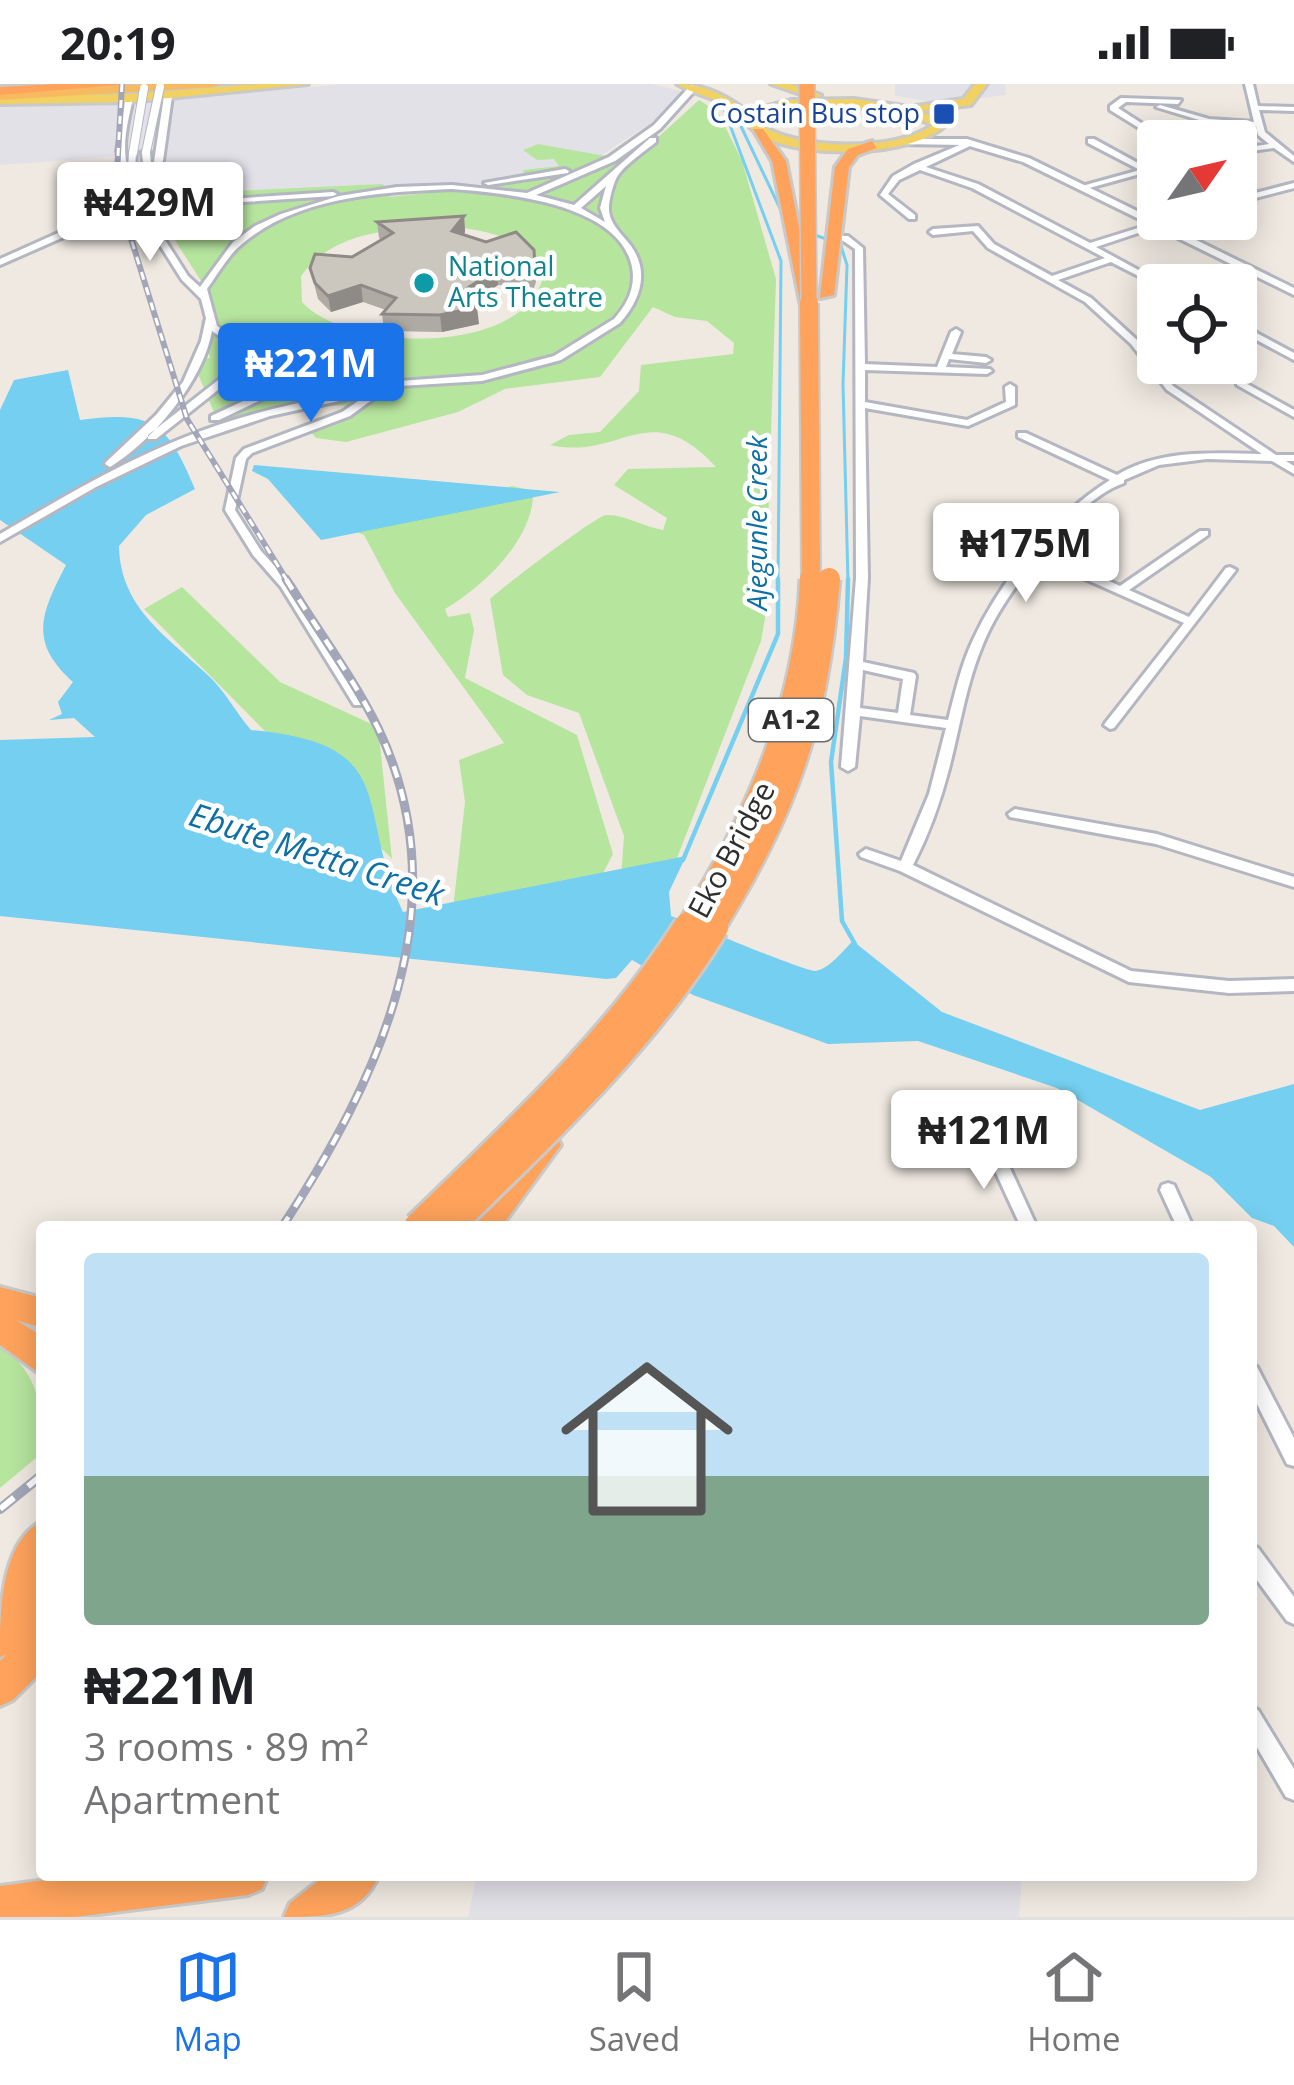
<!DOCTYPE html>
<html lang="en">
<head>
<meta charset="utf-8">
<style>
  :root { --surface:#fff; --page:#f2f2f2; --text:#202124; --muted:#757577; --line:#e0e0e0; --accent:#1a73e8 }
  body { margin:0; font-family:"Open Sans",sans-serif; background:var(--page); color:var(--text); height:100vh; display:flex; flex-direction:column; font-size:45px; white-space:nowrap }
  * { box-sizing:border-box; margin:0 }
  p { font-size:39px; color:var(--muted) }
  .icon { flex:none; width:66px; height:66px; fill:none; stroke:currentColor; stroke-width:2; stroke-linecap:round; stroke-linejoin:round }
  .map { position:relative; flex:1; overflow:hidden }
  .drawer { position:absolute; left:36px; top:1137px; width:1221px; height:660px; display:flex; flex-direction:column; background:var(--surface); border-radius:12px; box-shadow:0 6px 30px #0003 }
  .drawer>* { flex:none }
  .needle { width:78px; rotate:56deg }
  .fabs { position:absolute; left:1137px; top:36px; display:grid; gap:24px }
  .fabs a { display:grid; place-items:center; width:120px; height:120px; border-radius:12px; background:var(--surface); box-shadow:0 6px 30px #0003; font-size:60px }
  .price { position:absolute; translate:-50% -102px; padding:0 27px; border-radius:12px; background:#fff; color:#222; font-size:39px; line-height:78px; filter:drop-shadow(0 3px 6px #0008) }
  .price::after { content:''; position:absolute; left:50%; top:72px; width:36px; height:27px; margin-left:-18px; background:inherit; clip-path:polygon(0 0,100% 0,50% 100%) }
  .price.active { background:var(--accent); color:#fff }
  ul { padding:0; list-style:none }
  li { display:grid; align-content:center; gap:24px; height:636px; padding:0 48px }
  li+li { border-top:3px solid var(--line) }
  li span { display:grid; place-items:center; height:372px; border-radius:12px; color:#555 }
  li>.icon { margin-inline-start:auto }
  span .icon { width:216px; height:216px; fill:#fffc; stroke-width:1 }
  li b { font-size:51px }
  .status { display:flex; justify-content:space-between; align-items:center; height:84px; padding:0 60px; background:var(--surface); direction:ltr }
  .status svg { height:33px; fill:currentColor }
  .menu { display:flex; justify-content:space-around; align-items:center; height:168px; border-top:3px solid var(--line); background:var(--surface); font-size:33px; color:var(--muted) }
  .menu a { display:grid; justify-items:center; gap:6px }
  .menu .active { color:var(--accent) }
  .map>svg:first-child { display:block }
</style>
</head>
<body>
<div class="status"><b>20:19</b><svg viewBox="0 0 49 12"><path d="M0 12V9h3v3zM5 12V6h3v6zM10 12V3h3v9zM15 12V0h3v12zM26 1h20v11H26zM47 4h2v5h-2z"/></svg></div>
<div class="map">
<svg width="1294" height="1833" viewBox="0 0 1294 1833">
  <rect width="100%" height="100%" fill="#efe9e1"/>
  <path fill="#e3e1e8" d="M342,0h310l33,8 -25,25 -60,39 -62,-12 -13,5 33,9 4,9 -29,17 -147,16 -203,-2 -21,-12 4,-33 -166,12v-61l174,-4z
    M895,0h110l1,11 -67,8 -44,-7z
    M477,1791h544l1,2 -3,40h-551z"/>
  <path fill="#b6e59e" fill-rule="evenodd" d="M699,16l19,12 24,49 34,118 -11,339 -4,23 -84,217 -56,20 3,-42 -45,-123 -52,-18 -24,-20 -13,-76c11,-11 108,-84 116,-84 17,-1 39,12 57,15l4,-12 -53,-33 14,-16 88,-2c-67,-73 -94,-6 -166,-22l19,-10 31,-3 39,-41 2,-26 92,-11 1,-11 -27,-22 -32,-4 -22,-10 -53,70 -95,12 -47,23 -112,30 -30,-4 -6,-7 60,-26 -63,1 -86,23 -28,-67 17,-4 -9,-37 13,-5 -4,-21 -64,-100 237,-11 7,13 138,-15 -5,-12 36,-4 -5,-7 -17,1 -14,-10 15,-6 79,14 5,12zM446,142c36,4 86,10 97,51 -19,79 -195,76 -241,25l-1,-26c33,-46 93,-47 145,-50z
    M512,402l21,5c2,47 -50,96 -88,118l3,8 22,-4 4,17 -9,48 112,57 36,119 -11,21 -149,34 12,-107 -6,-42 45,-17 -109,-150 -31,-58 -20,-8z
    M182,503l98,95 98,45 14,132 -248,-250z
    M0,1261c40,30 42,61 42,108l-42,35z"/>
  <path fill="#75cff0" d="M68,286l12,50c74,-10 87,3 115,69l-49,26 -27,31c1,63 50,92 92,132 15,15 26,36 40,52 153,14 102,76 152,182l283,-56 -17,36 2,24c21,8 135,56 144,55 15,-2 28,-21 38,-30l89,71 258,98 94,-26v163l-20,-21 -22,-8 -41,-41 -154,-89 -139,-47 -90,3 -135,-49 -61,-35 -16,18 -10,1 -606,-63v-176l95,-3 -21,-19 -25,2 13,-6 -4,-12 15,-20c-45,-40 -32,-69 -7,-117l-66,-45v-110l14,-30z
    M254,381l306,27 -239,48 -53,-61 -16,-8z"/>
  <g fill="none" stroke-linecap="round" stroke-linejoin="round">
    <path stroke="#75cff0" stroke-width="3" d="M724,25l57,152 -3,321
      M728,27l10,9 48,101
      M795,144l34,12
      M840,159l7,22 -4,119 5,198"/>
    <path stroke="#75cff0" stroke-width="4.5" d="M848,495l-2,79 -15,104 11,159 13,23
      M683,776l95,-226v-55"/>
    <defs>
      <path id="minor" d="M1245,0h8l5,22 36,1v4l-35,-1 6,22 29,24v6l-20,-14 -38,5v-4l33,-5 -11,-9 -2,-9 -47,-3 -53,-16 4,-2 49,14 45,3z
        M691,1l7,2 -38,42 -45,32 -79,34 38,10 76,-67h6v4c-12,10 -35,25 -40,37 -3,6 -7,21 -7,28 -1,16 13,27 22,39 19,26 9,55 -11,77l-59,37 -79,21 -82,5 -79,-7 -13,-4 -1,3 -88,42h-8v-4l92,-43 -47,-13 -100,79h-8v-4l101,-79 -37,-25c-9,50 -59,110 -102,136l-5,-3 1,-2 50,-47 27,-33 18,-41 5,-23 -5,-19 -19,-19 -43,-68 -66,21 -73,32v-6l67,-30 69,-21 -10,-16 1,-10 -6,-11 -4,-20 9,-55 7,2c-5,24 -12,47 -5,71l1,-16 7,-2 -2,41 9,14 23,-8 -21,-14 -3,-32 4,-2 4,2 2,23 12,-79 4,-2 4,2 -11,79 -7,9 21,13 23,4 135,-9 4,2 -4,2 -135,9 -25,-3 -27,8 42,66 12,11 33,-45 22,-16 26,-12 58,-18 58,-9 55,-2 75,8 82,-36 45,-32zM606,102l-6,22 5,14 -24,-14zM452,105c52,4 167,14 180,78 4,20 -5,38 -18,52l-60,37 -72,19 -82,6 -78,-8 -63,-19 -42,-28 -10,-37c11,-15 21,-34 35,-45 56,-48 141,-52 210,-55z
        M1121,14l60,2 -3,4 -52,-2 -8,6 51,33h-9l-50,-31v-4z
        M1088,55h6l53,29 11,-3v4l-76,21v-4l58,-16 -52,-27z
        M969,57l3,4 -46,22 52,17 112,59 77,-24h13l-84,28 70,38 -8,1 -47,-24 -53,18 33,18 46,42 36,46 103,69h18v6h-8l8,5v8l-22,-13 -65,-2 -48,6 -35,15v3c-32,11 -59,44 -81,68l77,35 80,-55h8v4l-79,55 60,27 37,-49 4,-1 6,3 -122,158 -4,1 -6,-4 2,-3 78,-99 -146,-65c-21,26 -42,54 -55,86 -17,40 -23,83 -34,125 -9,34 -20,65 -36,96l218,106 98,10 65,-2v12l-65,2 -100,-11 -229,-111 -39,-14 -2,-3 7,-5 35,12 28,-67 17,-66 -86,-12 -5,51 -7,4 -7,-4 15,-189 -1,-329 -13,-9v-4h6l15,12 2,116 72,3 14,-35 5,-3 5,3 -9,22 34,3 5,3 -5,3 -37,-4 -3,8 44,2 2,2 -5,3 -122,-4v32l102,18 39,-18 -1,-15 5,-3 5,3v18l-47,21 -103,-18 3,170 -5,84 51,11 2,3 -6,39 38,5c7,-27 13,-55 25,-80 28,-61 80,-124 137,-160l-92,-43v-4h8l91,42c43,-26 96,-22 145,-21l-95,-64 -36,-46 -46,-42 -97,-54 -15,-17 -40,4 -4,-3 4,-3 45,-3 16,18 58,32 53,-18 -133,-70 -52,-18 -21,10 -11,14 27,21v4h-6l-29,-24 13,-19 21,-12zM863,586l40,9 -5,34 -38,-5z
        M565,85l4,2 -1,2 -80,12 -4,-2z
        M1294,99v5l-58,15v-5z
        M1236,238l58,31v7l-58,-31z
        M1240,296l54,30v7l-57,-32v-4z
        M373,304l11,3 -34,25 -98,37 -6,6 -11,51 26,41 31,34 72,117 -2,3h-8l-73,-118 -28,-32 -28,-45 11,-52 8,-9 98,-37 25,-17 -97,21 -89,30 -85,41 -96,55v-8c70,-41 140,-83 218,-109 50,-17 103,-27 155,-37z
        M1015,725l142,25 137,43v10l-138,-43 -146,-27 -2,-3z
        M986,1043l6,2 45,98h-16l-43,-93 2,-5z
        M1168,1099l6,2 19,42h-16l-17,-37 2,-5z
        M1251,1280l6,3 37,71v28l-7,-2 -36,-72z
        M1251,1461l7,3 36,49v27l-7,-3 -36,-49z
        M1251,1622l7,4 36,59v31l-8,-3 -35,-60z"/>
      <path id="tertiary" d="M902,55h65l62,19 265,130v7l-271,-133 -57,-17 -67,-1z"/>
      <path id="primary" d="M259,0h49l-179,18 -129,2v-8l129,-2z
        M677,0c28,0 55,14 75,32l4,-7 36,-9 62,-1 56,8 53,-8 12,-15h12l-16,21 -50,6 26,13c-35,34 -139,34 -182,14 -15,-7 -23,-22 -36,-31 -16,-10 -36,-13 -52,-23zM854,23l52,6 26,12c-34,27 -137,25 -172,-1l5,-10 27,-6z
        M771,0h19l31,11 -6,4z"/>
      <path id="trunk" d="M152,0h68l-6,3 -214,13v-8z"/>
      <path id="motorway" d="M55,0h77l-132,11v-8z
        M753,45h10l23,32 29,148 -14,-3 -29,-145z
        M872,57l5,7 -19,7 -9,12 -15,128 -14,3 15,-131 13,-18z
        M546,1049l10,3 5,9 -60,82h-33l68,-91z
        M0,1203l42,11v30l-26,-8 26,16v39l-42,-30z
        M42,1437v51l-7,11 7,-3v43l-6,6 6,-2v44l-29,29 -13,6v-45l6,-6 -6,2c0,-44 0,-114 42,-136z
        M85,1791h183l-6,14 -14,6 -173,22h-75v-31z
        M326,1791h53c-18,42 -55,42 -95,42l6,-14z"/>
    </defs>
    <use href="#minor" stroke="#b4b7c1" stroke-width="6"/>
    <use href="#tertiary" stroke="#b4b7c1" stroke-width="6"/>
    <use href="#primary" stroke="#c9c9c9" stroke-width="6"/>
    <use href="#trunk" stroke="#c9c9c9" stroke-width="6"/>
    <use href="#motorway" stroke="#c9c9c9" stroke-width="6"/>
    <use href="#minor" fill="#fff" fill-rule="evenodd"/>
    <use href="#tertiary" fill="#fff" fill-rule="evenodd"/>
    <use href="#primary" fill="#f2d163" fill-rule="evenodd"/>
    <use href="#trunk" fill="#f8ba60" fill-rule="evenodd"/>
    <use href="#motorway" fill="#ffa35c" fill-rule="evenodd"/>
    <defs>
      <path id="rail-far2" d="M122,0l-6,106 71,229 101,163"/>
      <path id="rail-far1" d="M282,1143c97,-148 180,-323 96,-499 -25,-51 -62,-100 -92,-149"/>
      <path id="rail" d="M0,1425l42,-34"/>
    </defs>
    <use href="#rail-far2" stroke="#a3a6b8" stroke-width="6"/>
    <use href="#rail-far1" stroke="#a3a6b8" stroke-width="9"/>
    <use href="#rail" stroke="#a3a6b8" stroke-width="10"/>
    <use href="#rail-far2" stroke="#fff" stroke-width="3" stroke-dasharray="8" stroke-linecap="butt"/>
    <use href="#rail-far1" stroke="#fff" stroke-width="4.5" stroke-dasharray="12" stroke-linecap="butt"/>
    <use href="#rail" stroke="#fff" stroke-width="6" stroke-dasharray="18" stroke-linecap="butt"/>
    <defs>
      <path id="minor-bridge" d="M146,68l14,-65
        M133,69l11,-65"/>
      <path id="motorway-bridge-far3" d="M807,0l2,222"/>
      <path id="motorway-bridge-far2" d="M809,219l2,279"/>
      <path id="motorway-bridge-far1" d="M686,846c68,-106 120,-222 125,-351
        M712,846c77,-126 104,-203 117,-351"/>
      <path id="motorway-bridge" d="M418,1143c95,-93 199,-187 270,-300
        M448,1143c94,-92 197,-187 266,-300"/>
    </defs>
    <use href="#minor-bridge" stroke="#b4b7c1" stroke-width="10" stroke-linecap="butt"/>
    <use href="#motorway-bridge-far3" stroke="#c9c9c9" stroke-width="18" stroke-linecap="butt"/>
    <use href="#motorway-bridge-far2" stroke="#c9c9c9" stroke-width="22" stroke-linecap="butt"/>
    <use href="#motorway-bridge-far1" stroke="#c9c9c9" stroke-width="27" stroke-linecap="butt"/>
    <use href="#motorway-bridge" stroke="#c9c9c9" stroke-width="34" stroke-linecap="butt"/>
    <use href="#minor-bridge" stroke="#fff" stroke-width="8"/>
    <use href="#motorway-bridge-far3" stroke="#ffa35c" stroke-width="15"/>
    <use href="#motorway-bridge-far2" stroke="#ffa35c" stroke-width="18"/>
    <use href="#motorway-bridge-far1" stroke="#ffa35c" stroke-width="22"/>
    <use href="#motorway-bridge" stroke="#ffa35c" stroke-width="28"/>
  </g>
  <path fill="#afaba4" d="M464,132l1,16 -1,3 22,7 48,8 2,32 -2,6 -36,-3 -26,18 7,21 -37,8 -58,-1 -2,-17 4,-4 -23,-8 -32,10 -13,-13 -8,-31 42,-11 30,-17 -3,-2 -2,-16z"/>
  <path fill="#8e8b86" d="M464,132l1,16 -11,15 -2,-16z
    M497,185l1,16 -36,25 -2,-17z
    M361,201l2,17 -32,10 -3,-16z
    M477,223l2,17 -37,8 -2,-17z"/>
  <path fill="#cbc7bf" stroke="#8e8b86" stroke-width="3" d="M464,132l-12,15 34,11 30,-10 18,18 1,16 -2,5 -36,-2 -37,24 17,14 -37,8 -58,-1 14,-16 -35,-13 -33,11 -13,-13 -5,-15 5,-14 37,3 41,-24 -16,-11z"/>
  <rect fill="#1a4fb4" stroke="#fff" stroke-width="4.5" x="932" y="18" width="24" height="24" rx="6"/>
  <circle fill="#0f9aa8" stroke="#fff" stroke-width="4.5" cx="424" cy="199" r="12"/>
  <g text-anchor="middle" stroke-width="9" stroke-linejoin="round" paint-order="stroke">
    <g font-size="27" fill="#164399" stroke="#fff" text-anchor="end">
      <text x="920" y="39">Costain Bus stop</text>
    </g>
    <g font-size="27" fill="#0d838f" stroke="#fff" text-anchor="start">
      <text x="448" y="192">National<tspan x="448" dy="31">Arts Theatre</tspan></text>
    </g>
    <g font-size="27" font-style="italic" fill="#0d6fa3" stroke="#fff">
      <text transform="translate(758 439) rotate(-90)" y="9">Ajegunle Creek</text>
    </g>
    <rect fill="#fff" stroke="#6d6d6d" stroke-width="3" x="749" y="615" width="84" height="42" rx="9"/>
    <g font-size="27" font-weight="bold" fill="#2e2e2e">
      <text x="791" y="645">A1-2</text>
    </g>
    <g font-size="30" fill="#2e2e2e" stroke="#fff">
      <text transform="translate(732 766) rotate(-62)" y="10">Eko Bridge</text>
    </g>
    <g font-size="33" font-style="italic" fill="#0d6fa3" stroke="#fff">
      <text transform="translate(317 770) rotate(18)" y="12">Ebute Metta Creek</text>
    </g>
  </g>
</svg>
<div class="fabs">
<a><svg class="needle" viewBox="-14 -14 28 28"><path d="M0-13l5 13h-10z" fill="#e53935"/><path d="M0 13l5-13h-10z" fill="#757577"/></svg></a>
<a><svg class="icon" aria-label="locate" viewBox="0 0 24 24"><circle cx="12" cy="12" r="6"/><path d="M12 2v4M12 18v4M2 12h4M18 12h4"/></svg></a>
</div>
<b class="price" style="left:150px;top:180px">₦429M</b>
<b class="price active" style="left:311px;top:341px">₦221M</b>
<b class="price" style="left:1026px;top:521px">₦175M</b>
<b class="price" style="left:984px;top:1108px">₦121M</b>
<section class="drawer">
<ul>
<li><span style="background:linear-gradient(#bfe0f5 60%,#7fa58c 0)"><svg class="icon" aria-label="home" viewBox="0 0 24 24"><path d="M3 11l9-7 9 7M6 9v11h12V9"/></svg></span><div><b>₦221M</b><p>3 rooms · 89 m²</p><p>Apartment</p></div></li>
</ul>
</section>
</div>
<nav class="menu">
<a class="active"><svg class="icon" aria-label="map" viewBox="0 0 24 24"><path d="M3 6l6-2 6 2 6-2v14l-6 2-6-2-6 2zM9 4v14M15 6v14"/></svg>Map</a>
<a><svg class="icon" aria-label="saved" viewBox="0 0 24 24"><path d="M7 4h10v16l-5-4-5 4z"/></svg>Saved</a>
<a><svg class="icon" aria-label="home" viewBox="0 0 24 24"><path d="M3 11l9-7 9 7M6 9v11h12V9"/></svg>Home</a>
</nav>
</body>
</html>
